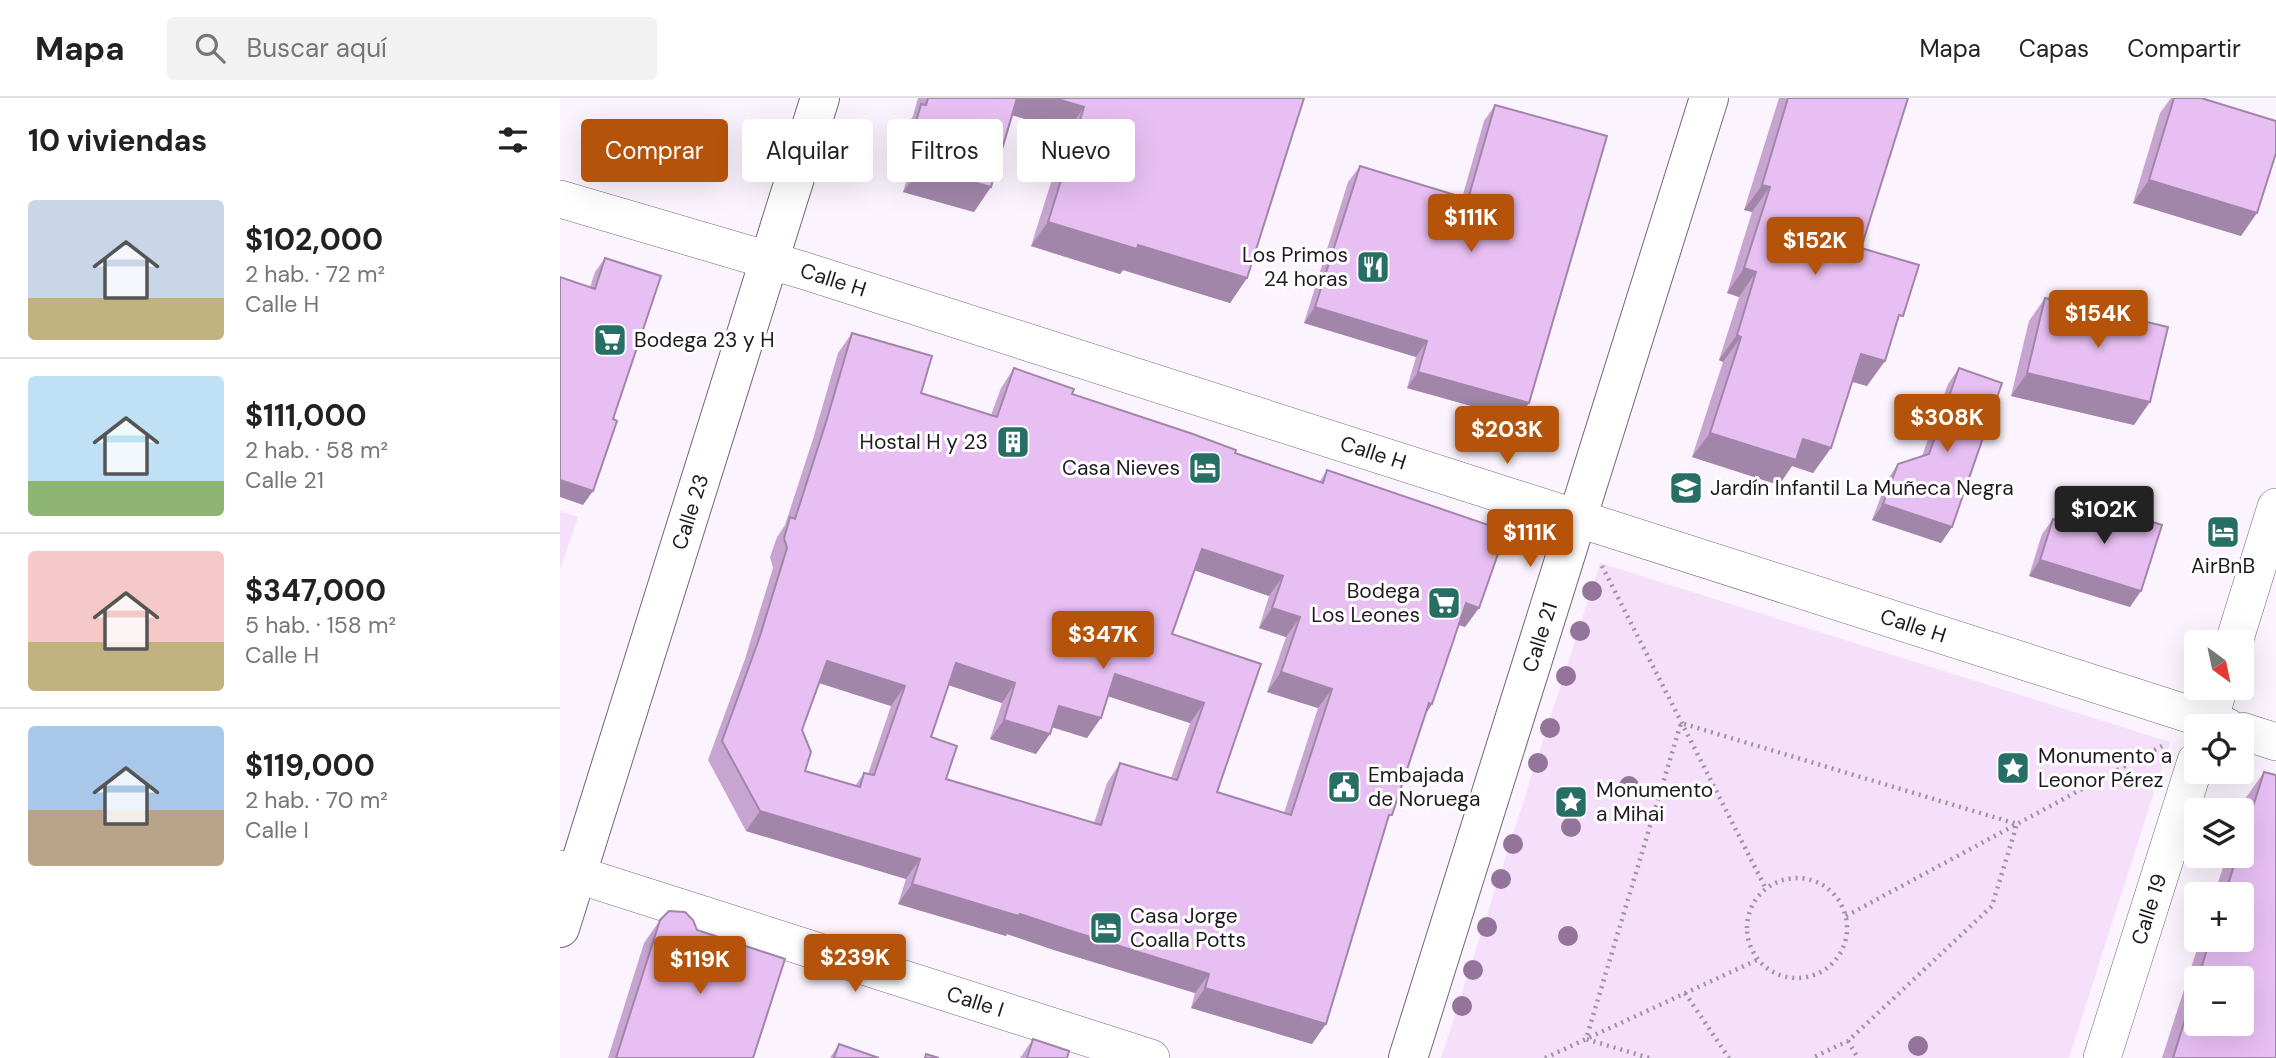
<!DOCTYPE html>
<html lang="es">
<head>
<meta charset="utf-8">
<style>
  :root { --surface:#fff; --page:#f2f2f2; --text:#222; --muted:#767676; --line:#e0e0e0; --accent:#b45309 }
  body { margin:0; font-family:"DM Sans",sans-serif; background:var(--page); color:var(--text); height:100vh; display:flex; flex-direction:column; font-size:26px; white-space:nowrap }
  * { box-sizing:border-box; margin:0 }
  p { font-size:23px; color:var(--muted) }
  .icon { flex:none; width:38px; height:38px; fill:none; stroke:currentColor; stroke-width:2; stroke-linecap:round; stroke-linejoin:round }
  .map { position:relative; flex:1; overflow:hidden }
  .panel { display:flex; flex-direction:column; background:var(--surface); width:560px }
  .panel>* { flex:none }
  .banner { position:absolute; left:21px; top:21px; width:665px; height:63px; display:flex; gap:14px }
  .needle { width:46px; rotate:147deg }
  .tools { position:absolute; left:1624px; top:532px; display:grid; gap:14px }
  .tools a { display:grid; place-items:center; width:70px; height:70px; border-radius:7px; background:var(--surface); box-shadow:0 7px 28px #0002; font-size:35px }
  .price { position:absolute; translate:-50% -60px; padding:0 16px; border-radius:7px; background:var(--accent); color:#fff; font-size:23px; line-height:46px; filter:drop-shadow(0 2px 4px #0008) }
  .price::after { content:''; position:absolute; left:50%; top:42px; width:21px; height:16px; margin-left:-10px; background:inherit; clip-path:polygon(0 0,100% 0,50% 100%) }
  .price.on { background:#222; color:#fff }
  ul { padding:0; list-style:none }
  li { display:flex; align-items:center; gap:21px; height:175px; padding:0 28px }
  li+li { border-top:2px solid var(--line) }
  li span { display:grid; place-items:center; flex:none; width:196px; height:140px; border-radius:7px; color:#555 }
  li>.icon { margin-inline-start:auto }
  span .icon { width:84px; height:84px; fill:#fffc; stroke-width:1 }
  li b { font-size:30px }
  h2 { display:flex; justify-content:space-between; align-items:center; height:84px; padding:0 28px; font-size:30px }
  .tag { padding:0 24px; border-radius:7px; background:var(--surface); box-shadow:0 7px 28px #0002; font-size:24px; line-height:63px }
  .tag.on { background:var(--accent); color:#fff }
  header { display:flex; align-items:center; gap:42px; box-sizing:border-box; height:98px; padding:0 35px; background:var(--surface); border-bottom:2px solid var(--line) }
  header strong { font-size:33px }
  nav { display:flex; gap:38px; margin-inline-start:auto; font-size:24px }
  .search { width:490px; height:63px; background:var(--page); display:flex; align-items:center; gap:18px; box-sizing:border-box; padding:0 24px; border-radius:7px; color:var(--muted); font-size:26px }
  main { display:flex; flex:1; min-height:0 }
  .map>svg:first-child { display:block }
</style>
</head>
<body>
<header>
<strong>Mapa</strong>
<div class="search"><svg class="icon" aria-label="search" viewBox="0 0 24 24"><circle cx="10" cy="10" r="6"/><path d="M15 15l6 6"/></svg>Buscar aquí</div>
<nav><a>Mapa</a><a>Capas</a><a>Compartir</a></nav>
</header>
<main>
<section class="panel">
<h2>10 viviendas<svg class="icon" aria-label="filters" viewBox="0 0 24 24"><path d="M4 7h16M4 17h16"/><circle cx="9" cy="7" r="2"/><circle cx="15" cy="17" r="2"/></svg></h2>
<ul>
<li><span style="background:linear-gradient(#c9d6e8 70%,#c2b280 0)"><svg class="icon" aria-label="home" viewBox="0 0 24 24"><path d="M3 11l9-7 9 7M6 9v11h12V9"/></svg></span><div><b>$102,000</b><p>2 hab. · 72 m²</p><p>Calle H</p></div></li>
<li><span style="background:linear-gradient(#bfe0f5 75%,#8fb573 0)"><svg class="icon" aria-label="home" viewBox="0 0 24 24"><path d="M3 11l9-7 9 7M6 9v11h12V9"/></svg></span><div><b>$111,000</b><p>2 hab. · 58 m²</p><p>Calle 21</p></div></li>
<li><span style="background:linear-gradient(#f6c9c9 65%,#c2b280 0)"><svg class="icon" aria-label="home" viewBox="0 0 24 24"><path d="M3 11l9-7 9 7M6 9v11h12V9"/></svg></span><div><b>$347,000</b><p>5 hab. · 158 m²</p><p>Calle H</p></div></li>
<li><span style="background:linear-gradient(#a9c7e8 60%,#b9a48a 0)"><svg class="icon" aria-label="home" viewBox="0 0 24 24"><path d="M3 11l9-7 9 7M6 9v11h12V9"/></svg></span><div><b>$119,000</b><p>2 hab. · 70 m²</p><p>Calle I</p></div></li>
</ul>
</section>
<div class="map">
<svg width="1716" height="960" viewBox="0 0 1716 960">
  <rect width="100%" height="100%" fill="#fbf3fd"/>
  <path fill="#f5dffb" d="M0,413l18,6 -18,52z
    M1040,465l570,179 -101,316h-628z"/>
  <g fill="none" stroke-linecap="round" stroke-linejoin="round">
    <defs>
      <g id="minor">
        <path id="s1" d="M0,101l242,71 1424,456"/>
        <path d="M1674,544l42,-135"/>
        <path d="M1647,628l12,-38"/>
        <path d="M1682,633l34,11"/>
        <path id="s2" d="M0,771l591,189"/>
        <path id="s3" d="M1542,960l94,-297"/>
      </g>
      <g id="tertiary">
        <path id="s4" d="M848,960l301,-960"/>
      </g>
      <g id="primary">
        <path id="s5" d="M0,830l260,-830"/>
      </g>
    </defs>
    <use href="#minor" stroke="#76667b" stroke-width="38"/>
    <use href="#tertiary" stroke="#76667b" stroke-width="40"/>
    <use href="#primary" stroke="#76667b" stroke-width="40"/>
    <path stroke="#9c959e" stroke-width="4.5" stroke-dasharray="2 5" stroke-linecap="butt" d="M1042,468l164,323
      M1187 830a50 50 0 1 1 100 0a50 50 0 1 1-100 0Z
      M1286,818l316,-170
      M1125,895l44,65
      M1288,943l10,17
      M985,960l212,-98
      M1089,960l-63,-19 95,-316 336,101 -25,82 -144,135 -36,17"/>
    <use href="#minor" stroke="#fff" stroke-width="37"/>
    <use href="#tertiary" stroke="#fff" stroke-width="38"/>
    <use href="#primary" stroke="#fff" stroke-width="38"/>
  </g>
  <g fill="#94749b">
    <circle cx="1032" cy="493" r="10"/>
    <circle cx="1020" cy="533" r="10"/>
    <circle cx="1006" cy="578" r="10"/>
    <circle cx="990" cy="630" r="10"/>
    <circle cx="978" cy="665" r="10"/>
    <circle cx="1069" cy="688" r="10"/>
    <circle cx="1011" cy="729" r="10"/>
    <circle cx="953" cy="746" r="10"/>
    <circle cx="941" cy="781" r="10"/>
    <circle cx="927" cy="829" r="10"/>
    <circle cx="1008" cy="838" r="10"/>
    <circle cx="913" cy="872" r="10"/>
    <circle cx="902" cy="908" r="10"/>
    <circle cx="1358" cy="948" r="10"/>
  </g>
  <path fill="#c8a4d1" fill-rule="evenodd" d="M358,0h386l-57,180 -17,25 -107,-33 -3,4 -89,-28 36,-114 -55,-17 -38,97 -71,-20 8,-26 -17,-5 10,-32 9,-13z
    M1219,0h129l-47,150 35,78 -29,60 -15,-4 -21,66 -18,25 -21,-7 -13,19 -87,-28 31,-95 -4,-2 20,-63 -12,-4 25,-81 -8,-2z
    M1611,0h30l40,138 -108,-33 27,-90z
    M935,7l34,298 -11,16 -111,-31 9,-31 -112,-34 44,-141 12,-16 102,32 22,-77z
    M45,160l-22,247 7,-218 5,-15z
    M1485,200l89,127 -123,-29 18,-75z
    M292,235l69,60 70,22 10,-27 13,-20 58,26 163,59 85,28 7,-11 152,138 -14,19 -6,-2 -27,79 -7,11 -38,108 -75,221 -121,-36 4,-15 -141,-43 -47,-16 -1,2 -108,-32 8,-25 -160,-48 -38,-71 37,-101 28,-91 -3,-11 7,-20 8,-12 28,-86 25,-86zM634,472l75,26 -10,32 27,9 -19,55 51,16 -34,105 -67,-21 44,-128 -89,-30zM259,585l72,23 -23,68 -4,-1 -9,13 -50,-15 -3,-41zM389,587l53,18 -12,36 46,15 16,-27 35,11 21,-42 82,27 -19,55 -51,-15 -13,20 -13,40 -148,-44 -15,-42z
    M1399,270l-7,159 -11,16 -69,-23 15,-40 11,-16 24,-8 26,-72z
    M1525,403l45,106 -101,-31 13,-42 11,-15 18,5 3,-7z
    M1704,674l12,286h-114l38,-118h42v-46h-28l13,-38h15l-1,-46 4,-11zM1636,880h46l-46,46z
    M100,822l93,138h-145l36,-115z
    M473,941l34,19h-47z
    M279,946l40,14h-49z"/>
  <path fill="#a286aa" d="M452,0h42l30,9 -17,25 -65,-20z
    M352,38l16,5 -17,25 -17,-5z
    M361,70l70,19 -17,25 -71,-20z
    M1589,82l108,33 -16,23 -108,-33z
    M1202,87l8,2 -18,25 -8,-2z
    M488,124l90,23 109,33 -17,25 -107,-33 -3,4 -89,-28z
    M1184,170l12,4 -17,25 -12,-4z
    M755,209l112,34 -11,16 -112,-34z
    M1177,237l4,2 -18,25 -4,-2z
    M1301,256l24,7 -18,25 -23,-7z
    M858,274l111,31 -11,16 -111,-31z
    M1467,275l123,29 -16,23 -123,-29z
    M1150,335l93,6 28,9 -18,25 -21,-7 -13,19 -87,-28z
    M0,382l33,11 -10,14 -23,-8z
    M1323,406l69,23 -11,16 -69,-23z
    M642,451l81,27 -14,20 -81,-28z
    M1480,462l101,31 -11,16 -101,-31z
    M906,505l13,5 -14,19 -13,-4z
    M712,510l28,9 -14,20 -27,-9z
    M267,563l78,25 -14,20 -78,-25z
    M396,565l59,20 -13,20 -60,-20z
    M721,574l51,17 -14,19 -51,-16z
    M555,576l89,29 -14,20 -89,-29z
    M869,605l3,1 -13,20z
    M499,608l42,12 -14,20 -42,-13z
    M444,622l46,14 -14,20 -46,-15z
    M200,713l160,48 -14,20 -160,-48z
    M352,786l108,30 189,60 -14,19 -141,-43 -47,-16 -1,2 -108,-32z
    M645,890l121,36 -14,20 -121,-36z"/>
  <path fill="#e8bff3" stroke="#a286aa" stroke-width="2" fill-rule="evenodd" d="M368,0h89l-26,89 -70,-19 7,-27 -16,-5 9,-32 5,1z
    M494,0h250l-57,180 -109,-33 -1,4 -89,-27 36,-115z
    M1228,0h120l-47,150 58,17 -16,51 -4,-1 -14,46 -24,-7 -30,94 -28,-9 -7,21 -86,-27 31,-96 -4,-2 19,-63 -12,-4 26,-81 -8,-2z
    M1614,0h27l75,23v32l-19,60 -108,-33z
    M935,7l112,31 -78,267 -111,-31 9,-31 -112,-34 45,-141 108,33z
    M45,160l56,18 -48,143 4,2 -24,70 -33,-11v-203l35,12z
    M1485,200l123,29 -18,75 -123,-29z
    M292,235l80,23 -11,37 76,24 17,-49 60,21 -2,5 121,40 43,16 -1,3 88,30 4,-13 179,61 -27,77 -13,-5 -34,101 -3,-1 -37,112h-3l-63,209 -121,-36 4,-14 -141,-44 -48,-16 -1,2 -107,-32 8,-25 -160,-48 -38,-70 37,-102 28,-91 -3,-10 6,-21 5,2 32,-100zM642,451l81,27 -11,32 28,9 -19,55 51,17 -41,126 -74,-23 44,-128 -89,-30zM267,563l78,25 -31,89 -10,-2 -4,14 -55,-16 6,-19 -9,-22zM396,565l59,20 -11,37 46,14 9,-28 42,12 14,-44 89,29 -27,77 -57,-17 -19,62 -155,-46 11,-33 -26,-9z
    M1399,270l43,15 -50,144 -69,-23 15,-40 31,-10z
    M1525,403l77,24 -21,66 -101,-31 13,-41 24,7z
    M1704,674l12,3v283h-103l23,-74v40h46v-46h-44l12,-38h32v-46h-17l12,-38h5v-15z
    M109,813l16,1 8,8 4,10 88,29 -32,99h-137l44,-138z
    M473,941l36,12 -2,7h-40z
    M279,946l40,14h-45z
    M366,956l13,4h-14z"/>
  <defs>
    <symbol id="restaurant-square" viewBox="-11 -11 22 22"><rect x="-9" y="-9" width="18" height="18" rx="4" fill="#276e64" stroke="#fff"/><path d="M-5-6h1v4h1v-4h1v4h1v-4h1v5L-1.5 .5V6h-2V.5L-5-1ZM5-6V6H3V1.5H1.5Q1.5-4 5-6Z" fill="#fff"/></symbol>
    <symbol id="supermarket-square" viewBox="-11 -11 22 22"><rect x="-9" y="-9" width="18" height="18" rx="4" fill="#276e64" stroke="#fff"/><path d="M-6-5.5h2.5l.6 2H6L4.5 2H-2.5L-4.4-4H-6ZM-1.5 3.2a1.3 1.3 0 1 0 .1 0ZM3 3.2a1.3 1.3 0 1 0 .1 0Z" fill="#fff"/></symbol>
    <symbol id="building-square" viewBox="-11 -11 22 22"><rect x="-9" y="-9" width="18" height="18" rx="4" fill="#276e64" stroke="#fff"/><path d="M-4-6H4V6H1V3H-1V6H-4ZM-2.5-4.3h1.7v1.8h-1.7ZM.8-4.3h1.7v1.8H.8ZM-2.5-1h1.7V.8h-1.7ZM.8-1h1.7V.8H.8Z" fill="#fff"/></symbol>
    <symbol id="hotel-square" viewBox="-11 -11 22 22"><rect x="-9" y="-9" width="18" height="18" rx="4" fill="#276e64" stroke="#fff"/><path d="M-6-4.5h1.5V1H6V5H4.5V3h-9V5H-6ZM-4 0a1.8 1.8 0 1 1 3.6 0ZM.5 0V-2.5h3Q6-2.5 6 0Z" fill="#fff"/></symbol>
    <symbol id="school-square" viewBox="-11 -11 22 22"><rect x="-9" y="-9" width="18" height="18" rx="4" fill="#276e64" stroke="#fff"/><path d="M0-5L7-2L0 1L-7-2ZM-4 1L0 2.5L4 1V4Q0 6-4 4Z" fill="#fff"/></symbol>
    <symbol id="sight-square" viewBox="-11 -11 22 22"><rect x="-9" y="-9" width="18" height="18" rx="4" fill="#276e64" stroke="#fff"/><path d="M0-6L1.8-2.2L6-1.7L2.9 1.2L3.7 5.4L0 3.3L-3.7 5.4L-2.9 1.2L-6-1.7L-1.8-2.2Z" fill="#fff"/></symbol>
    <symbol id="civic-square" viewBox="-11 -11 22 22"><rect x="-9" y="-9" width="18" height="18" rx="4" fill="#276e64" stroke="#fff"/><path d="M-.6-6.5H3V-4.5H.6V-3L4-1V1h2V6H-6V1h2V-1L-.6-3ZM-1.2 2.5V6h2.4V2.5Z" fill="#fff"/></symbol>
  </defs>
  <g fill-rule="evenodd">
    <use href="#restaurant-square" x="794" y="150" width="38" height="38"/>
    <use href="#supermarket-square" x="31" y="223" width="38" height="38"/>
    <use href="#building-square" x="434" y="325" width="38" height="38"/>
    <use href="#hotel-square" x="626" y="351" width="38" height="38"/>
    <use href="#school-square" x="1107" y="371" width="38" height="38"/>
    <use href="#hotel-square" x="1644" y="415" width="38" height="38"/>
    <use href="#supermarket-square" x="865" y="486" width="38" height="38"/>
    <use href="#sight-square" x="1434" y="651" width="38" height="38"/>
    <use href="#civic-square" x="765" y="670" width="38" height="38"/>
    <use href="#sight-square" x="992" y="685" width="38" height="38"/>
    <use href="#hotel-square" x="527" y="811" width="38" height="38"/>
  </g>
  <g text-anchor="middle" stroke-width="6" stroke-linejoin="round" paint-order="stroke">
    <g font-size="21" fill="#1f1921" stroke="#fff" text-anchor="start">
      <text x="788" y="164" text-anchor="end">Los Primos<tspan x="788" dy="24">24 horas</tspan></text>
      <text x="74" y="249">Bodega 23 y H</text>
      <text x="428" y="351" text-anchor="end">Hostal H y 23</text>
      <text x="620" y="377" text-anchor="end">Casa Nieves</text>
      <text x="1150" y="397">Jardín Infantil La Muñeca Negra</text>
      <text x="1663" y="475" text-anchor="middle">AirBnB</text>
      <text x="860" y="500" text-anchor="end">Bodega<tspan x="860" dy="24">Los Leones</tspan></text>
      <text x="1478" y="665">Monumento a<tspan x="1478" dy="24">Leonor Pérez</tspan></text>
      <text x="808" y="684">Embajada<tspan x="808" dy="24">de Noruega</tspan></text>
      <text x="1036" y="699">Monumento<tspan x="1036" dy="24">a Mihai</tspan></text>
      <text x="570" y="825">Casa Jorge<tspan x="570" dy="24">Coalla Potts</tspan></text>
    </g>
    <g font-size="21" fill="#1f1921" stroke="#fff">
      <text dy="7" stroke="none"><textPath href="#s1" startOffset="285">Calle H</textPath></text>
      <text dy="7" stroke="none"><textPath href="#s1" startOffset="852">Calle H</textPath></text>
      <text dy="7" stroke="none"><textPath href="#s5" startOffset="436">Calle 23</textPath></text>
      <text dy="7" stroke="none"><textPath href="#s1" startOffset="1419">Calle H</textPath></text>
      <text dy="7" stroke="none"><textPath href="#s4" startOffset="441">Calle 21</textPath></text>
      <text dy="7" stroke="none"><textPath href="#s3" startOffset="156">Calle 19</textPath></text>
      <text dy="7" stroke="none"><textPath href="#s2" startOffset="436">Calle I</textPath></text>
    </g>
  </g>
</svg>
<div class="tools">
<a><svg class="needle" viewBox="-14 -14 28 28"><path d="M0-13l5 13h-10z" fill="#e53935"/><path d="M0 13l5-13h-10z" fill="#767676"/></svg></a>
<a><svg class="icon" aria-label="locate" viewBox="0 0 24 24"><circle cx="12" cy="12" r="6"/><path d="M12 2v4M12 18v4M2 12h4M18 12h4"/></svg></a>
<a><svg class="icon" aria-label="layers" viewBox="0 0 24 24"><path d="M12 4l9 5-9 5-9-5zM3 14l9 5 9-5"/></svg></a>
<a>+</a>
<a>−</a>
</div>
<b class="price" style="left:911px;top:156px">$111K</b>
<b class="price" style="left:1255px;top:179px">$152K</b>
<b class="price" style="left:1538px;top:252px">$154K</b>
<b class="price" style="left:1387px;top:356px">$308K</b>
<b class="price" style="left:947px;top:368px">$203K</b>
<b class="price on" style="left:1544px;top:448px">$102K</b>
<b class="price" style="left:970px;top:471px">$111K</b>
<b class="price" style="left:543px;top:573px">$347K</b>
<b class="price" style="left:295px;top:896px">$239K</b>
<b class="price" style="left:140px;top:898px">$119K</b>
<div class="banner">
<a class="tag on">Comprar</a>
<a class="tag">Alquilar</a>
<a class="tag">Filtros</a>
<a class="tag">Nuevo</a>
</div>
</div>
</main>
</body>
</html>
